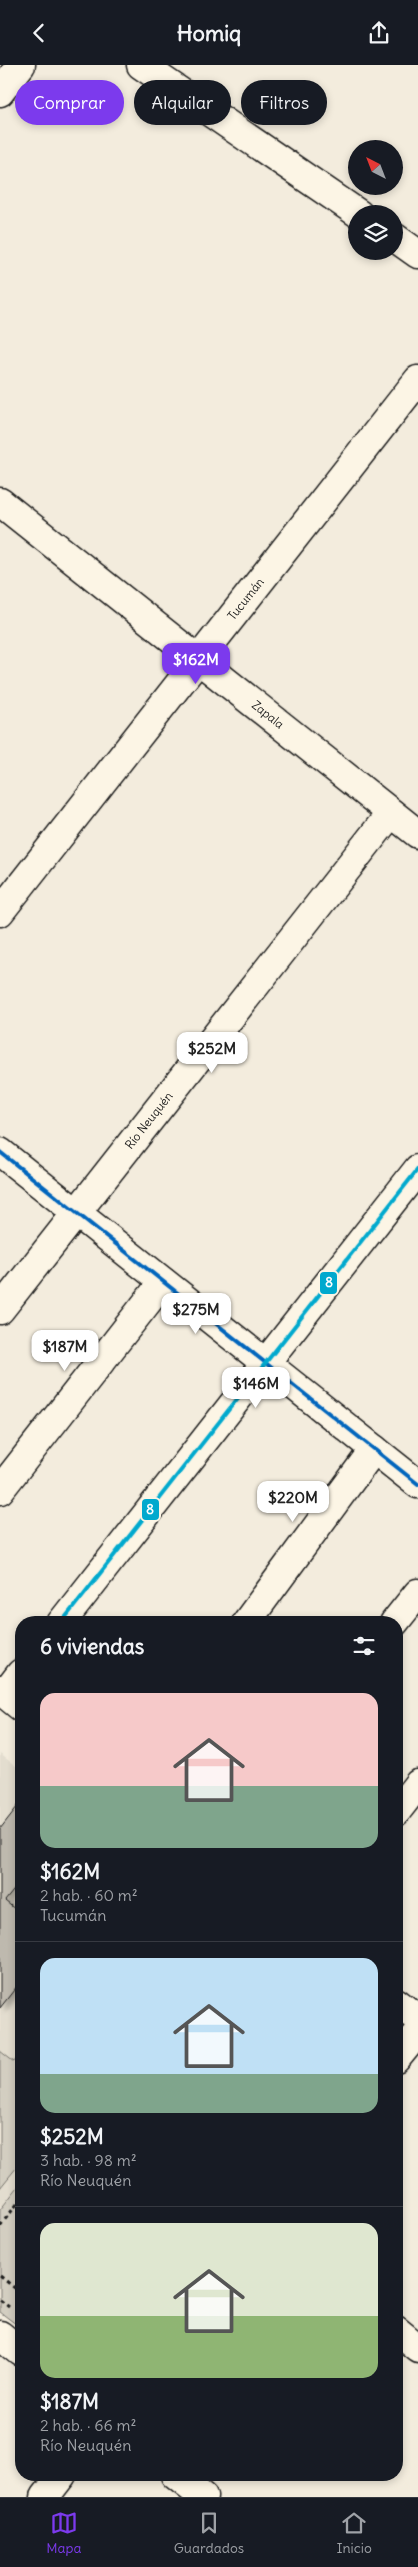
<!DOCTYPE html>
<html lang="es">
<head>
<meta charset="utf-8">
<style>
  :root { --surface:#171b24; --page:#20242c; --text:#f1f3f6; --muted:#9ea1a6; --line:#363941; --accent:#7c3aed }
  body { margin:0; font-family:Delius,sans-serif; background:var(--page); color:var(--text); height:100vh; display:flex; flex-direction:column; font-size:19px; white-space:nowrap }
  * { box-sizing:border-box; margin:0 }
  p { font-size:16px; color:var(--muted) }
  .icon { flex:none; width:28px; height:28px; fill:none; stroke:currentColor; stroke-width:2; stroke-linecap:round; stroke-linejoin:round }
  .map { position:relative; flex:1; overflow:hidden }
  .sheet { position:absolute; left:15px; top:1551px; width:388px; height:865px; display:flex; flex-direction:column; background:var(--surface); border-radius:20px; box-shadow:0 2px 8px #0003 }
  .sheet>* { flex:none }
  .top-card { position:absolute; left:15px; top:15px; width:389px; height:45px; display:flex; gap:10px }
  .needle { width:32px; rotate:318deg }
  .fabs { position:absolute; left:348px; top:75px; display:grid; gap:10px }
  .fabs a { display:grid; place-items:center; width:55px; height:55px; border-radius:50%; background:var(--surface); box-shadow:0 2px 8px #0003; font-size:25px }
  .price { position:absolute; translate:-50% -42px; padding:0 11px; border-radius:10px; background:#fff; color:#222; font-size:16px; line-height:32px; filter:drop-shadow(0 1px 2px #0008) }
  .price::after { content:''; position:absolute; left:50%; top:30px; width:15px; height:11px; margin-left:-8px; background:inherit; clip-path:polygon(0 0,100% 0,50% 100%) }
  .price.selected { background:var(--accent); color:#fff }
  ul { padding:0; list-style:none }
  li { display:grid; align-content:center; gap:10px; height:265px; padding:0 25px }
  li+li { border-top:1px solid var(--line) }
  li span { display:grid; place-items:center; height:155px; border-radius:15px; color:#555 }
  li>.icon { margin-inline-start:auto }
  span .icon { width:90px; height:90px; fill:#fffc; stroke-width:1 }
  li b { font-size:21px }
  h2 { display:flex; justify-content:space-between; align-items:center; height:60px; padding:0 25px; font-size:21px }
  .pill { padding:0 18px; border-radius:22px; background:var(--surface); box-shadow:0 2px 8px #0003; font-size:18px; line-height:45px }
  .pill.selected { background:var(--accent); color:#fff }
  header { display:flex; justify-content:space-between; align-items:center; height:65px; padding:0 25px; background:var(--surface); font-size:22px; font-weight:800 }
  .tab-bar { display:flex; justify-content:space-around; align-items:center; height:70px; border-top:1px solid var(--line); background:var(--surface); font-size:14px; color:var(--muted) }
  .tab-bar a { display:grid; justify-items:center; gap:2px }
  .tab-bar .selected { color:var(--accent) }
  .map>svg:first-child { display:block }
</style>
</head>
<body>
<header><svg class="icon" aria-label="back" viewBox="0 0 24 24"><path d="M15 5l-7 7 7 7"/></svg>Homiq<svg class="icon" aria-label="share" viewBox="0 0 24 24"><path d="M12 15V3M7 8l5-5 5 5M5 13v7h14v-7"/></svg></header>
<div class="map">
<svg width="418" height="2432" viewBox="0 0 418 2432">
  <defs>
    <filter id="shadow"><feDropShadow dx="5.5" dy="3" stdDeviation="2.5" flood-color="#0004"/></filter>
  </defs>
  <rect width="100%" height="100%" fill="#f3ecdd"/>
  <filter id="ink" filterUnits="userSpaceOnUse"><feTurbulence type="fractalNoise" baseFrequency=".02" numOctaves="2"/><feDisplacementMap in="SourceGraphic" scale="10" xChannelSelector="R" yChannelSelector="G"/><feConvolveMatrix kernelMatrix="1 2 1 2 8 2 1 2 1" color-interpolation-filters="sRGB"/></filter>
  <g filter="url(#ink)">
    <path fill="#e3ddcf" d="M0,1689l21,16v413l-21,27z"/>
    <path fill="#d3cec1" stroke="#78756e" d="M0,1986l14,11 7,-9v109l-21,26z
      M21,2118v145l-21,-16v-102z"/>
    <path fill="#beb9ae" stroke="#1c1c1c" filter="url(#shadow)" d="M21,1737v79l-16,20 16,13v67l-21,27v-179z"/>
    <g fill="none" stroke-linecap="round" stroke-linejoin="round">
      <defs>
        <g id="street">
          <path d="M141,0l218,149"/>
          <path d="M394,172l24,17"/>
          <path id="s1" d="M0,437l418,332"/>
          <path id="s2" d="M0,847l418,-532"/>
          <path id="s3" d="M0,1245l391,-497"/>
          <path d="M0,1425l163,-208"/>
          <path d="M61,1558l357,-454"/>
          <path d="M246,1558l128,-174"/>
          <path d="M394,1558l24,-30"/>
          <path d="M0,1625l21,17"/>
          <path d="M5,1629l16,-21"/>
          <path d="M396,1747l22,-28"/>
          <path d="M396,1937l22,17"/>
          <path d="M396,2265l22,18"/>
          <path d="M45,2432l17,-22"/>
        </g>
        <path id="secondary" d="M0,27l21,-27
          M0,1087l418,332
          M396,1994l22,-27
          M0,2270l21,17
          M175,2410l28,22"/>
      </defs>
      <use href="#street" stroke="#1c1c1c" stroke-width="31"/>
      <use href="#secondary" stroke="#1c1c1c" stroke-width="31"/>
      <path stroke="#1c1c1c" stroke-width="3" stroke-dasharray="4 4" stroke-linecap="butt" d="M0,2161l21,-27
        M0,2211l21,17
        M0,2235l9,7"/>
      <use href="#street" stroke="#fcf5e5" stroke-width="28"/>
      <use href="#secondary" stroke="#fcf5e5" stroke-width="28"/>
      <defs>
        <path id="bus-1" d="M0,1087l418,332"/>
        <path id="bus-2" d="M61,1558l357,-454"/>
      </defs>
      <use href="#bus-1" stroke="#fcf5e5" stroke-width="8"/>
      <use href="#bus-2" stroke="#fcf5e5" stroke-width="8"/>
      <use href="#bus-1" stroke="#0065bd" stroke-width="4"/>
      <use href="#bus-2" stroke="#00a9ce" stroke-width="4"/>
    </g>
  </g>
  <g text-anchor="middle" stroke-width="4" stroke-linejoin="round" paint-order="stroke">
    <g font-size="12" fill="#1c1c1c" stroke="#fcf5e5">
      <text dy="4" stroke="none"><textPath href="#s2" startOffset="398">Tucumán</textPath></text>
      <text dy="4" stroke="none"><textPath href="#s1" startOffset="342">Zapala</textPath></text>
      <text dy="4" stroke="none"><textPath href="#s3" startOffset="241">Río Neuquén</textPath></text>
    </g>
  </g>
  <g stroke="#fcf5e5" stroke-width="2">
    <rect x="319" y="1206" width="19" height="24" rx="5" fill="#00a9ce"/>
    <rect x="141" y="1433" width="19" height="23" rx="5" fill="#00a9ce"/>
  </g>
  <g font-size="14" text-anchor="middle" font-weight="bold" fill="#fff">
    <text x="329" y="1222">8</text>
    <text x="150" y="1449">8</text>
  </g>
</svg>
<div class="fabs">
<a><svg class="needle" viewBox="-14 -14 28 28"><path d="M0-13l5 13h-10z" fill="#e53935"/><path d="M0 13l5-13h-10z" fill="#9ea1a6"/></svg></a>
<a><svg class="icon" aria-label="layers" viewBox="0 0 24 24"><path d="M12 4l9 5-9 5-9-5zM3 14l9 5 9-5"/></svg></a>
</div>
<b class="price selected" style="left:196px;top:620px">$162M</b>
<b class="price" style="left:212px;top:1009px">$252M</b>
<b class="price" style="left:196px;top:1270px">$275M</b>
<b class="price" style="left:65px;top:1307px">$187M</b>
<b class="price" style="left:256px;top:1344px">$146M</b>
<b class="price" style="left:293px;top:1458px">$220M</b>
<div class="top-card">
<a class="pill selected">Comprar</a>
<a class="pill">Alquilar</a>
<a class="pill">Filtros</a>
</div>
<section class="sheet">
<h2>6 viviendas<svg class="icon" aria-label="filters" viewBox="0 0 24 24"><path d="M4 7h16M4 17h16"/><circle cx="9" cy="7" r="2"/><circle cx="15" cy="17" r="2"/></svg></h2>
<ul>
<li><span style="background:linear-gradient(#f6c9c9 60%,#7fa58c 0)"><svg class="icon" aria-label="home" viewBox="0 0 24 24"><path d="M3 11l9-7 9 7M6 9v11h12V9"/></svg></span><div><b>$162M</b><p>2 hab. · 60 m²</p><p>Tucumán</p></div></li>
<li><span style="background:linear-gradient(#bfe0f5 75%,#7fa58c 0)"><svg class="icon" aria-label="home" viewBox="0 0 24 24"><path d="M3 11l9-7 9 7M6 9v11h12V9"/></svg></span><div><b>$252M</b><p>3 hab. · 98 m²</p><p>Río Neuquén</p></div></li>
<li><span style="background:linear-gradient(#dfe7d0 60%,#8fb573 0)"><svg class="icon" aria-label="home" viewBox="0 0 24 24"><path d="M3 11l9-7 9 7M6 9v11h12V9"/></svg></span><div><b>$187M</b><p>2 hab. · 66 m²</p><p>Río Neuquén</p></div></li>
</ul>
</section>
</div>
<nav class="tab-bar">
<a class="selected"><svg class="icon" aria-label="map" viewBox="0 0 24 24"><path d="M3 6l6-2 6 2 6-2v14l-6 2-6-2-6 2zM9 4v14M15 6v14"/></svg>Mapa</a>
<a><svg class="icon" aria-label="saved" viewBox="0 0 24 24"><path d="M7 4h10v16l-5-4-5 4z"/></svg>Guardados</a>
<a><svg class="icon" aria-label="home" viewBox="0 0 24 24"><path d="M3 11l9-7 9 7M6 9v11h12V9"/></svg>Inicio</a>
</nav>
</body>
</html>
